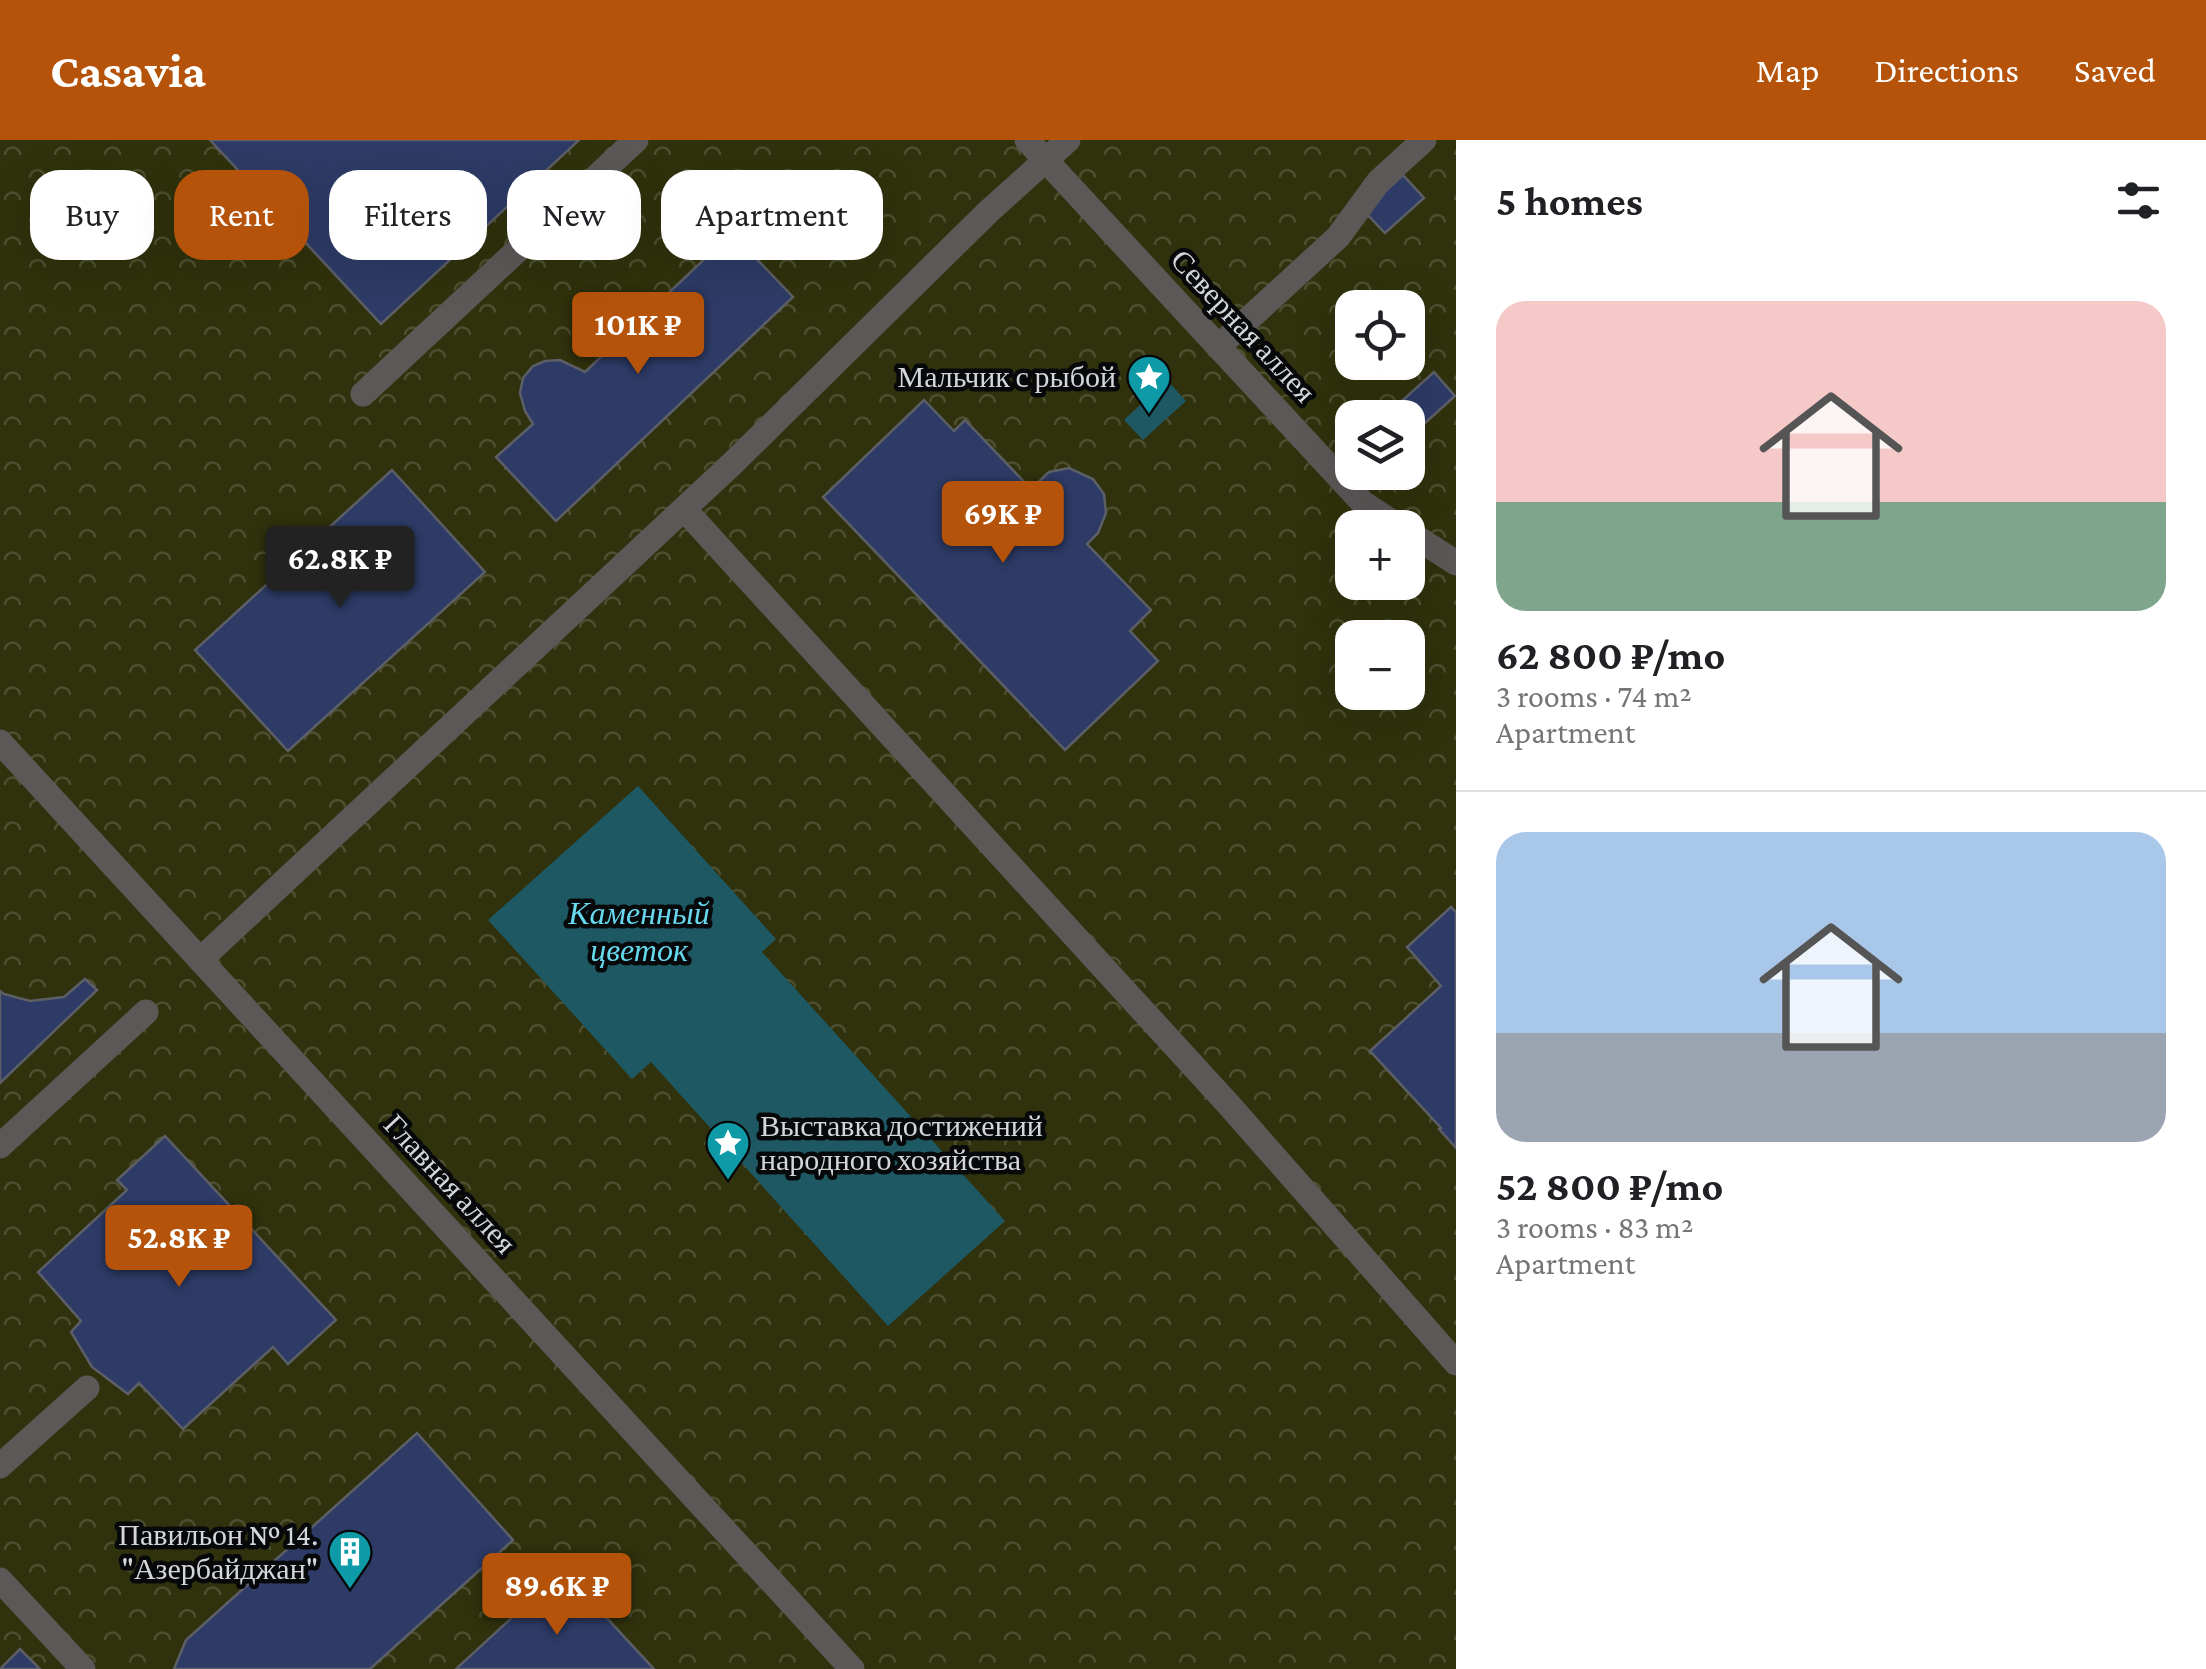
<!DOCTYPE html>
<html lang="en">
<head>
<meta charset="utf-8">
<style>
  :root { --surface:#fff; --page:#f6f6f6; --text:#202124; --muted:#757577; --line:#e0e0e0; --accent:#b45309 }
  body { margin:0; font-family:"Crimson Pro",serif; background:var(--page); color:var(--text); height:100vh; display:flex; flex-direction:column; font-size:38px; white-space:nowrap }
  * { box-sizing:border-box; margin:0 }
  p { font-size:32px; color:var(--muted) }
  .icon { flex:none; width:55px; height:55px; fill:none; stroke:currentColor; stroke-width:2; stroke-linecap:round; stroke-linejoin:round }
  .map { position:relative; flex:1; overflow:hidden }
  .sheet { display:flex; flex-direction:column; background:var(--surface); width:750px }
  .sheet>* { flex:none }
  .guide { position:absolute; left:30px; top:30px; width:950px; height:90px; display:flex; gap:20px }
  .fabs { position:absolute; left:1335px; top:150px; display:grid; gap:20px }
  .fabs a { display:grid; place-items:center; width:90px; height:90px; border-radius:20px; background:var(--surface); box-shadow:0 10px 40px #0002; font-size:50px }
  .price { position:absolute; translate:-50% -85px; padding:0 22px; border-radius:10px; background:var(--accent); color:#fff; font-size:32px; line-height:65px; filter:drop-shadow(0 2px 5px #0008) }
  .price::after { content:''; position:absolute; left:50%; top:60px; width:30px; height:22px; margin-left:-15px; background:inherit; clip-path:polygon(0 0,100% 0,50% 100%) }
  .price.active { background:#222; color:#fff }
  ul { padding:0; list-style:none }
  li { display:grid; align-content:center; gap:20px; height:530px; padding:0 40px }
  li+li { border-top:2px solid var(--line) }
  li span { display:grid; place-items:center; height:310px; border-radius:30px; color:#555 }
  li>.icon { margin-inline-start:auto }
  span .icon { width:180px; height:180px; fill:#fffc; stroke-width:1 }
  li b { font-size:42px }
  h2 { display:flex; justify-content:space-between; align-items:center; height:120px; padding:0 40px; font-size:42px }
  .tag { padding:0 35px; border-radius:30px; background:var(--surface); box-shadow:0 10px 40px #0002; font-size:35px; line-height:90px }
  .tag.active { background:var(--accent); color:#fff }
  header { display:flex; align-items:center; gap:60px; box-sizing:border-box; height:140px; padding:0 50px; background:var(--accent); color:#fff }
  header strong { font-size:48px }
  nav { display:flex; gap:55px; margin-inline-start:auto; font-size:35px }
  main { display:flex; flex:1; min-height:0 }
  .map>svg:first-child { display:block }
</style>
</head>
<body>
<header>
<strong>Casavia</strong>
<nav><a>Map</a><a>Directions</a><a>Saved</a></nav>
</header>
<main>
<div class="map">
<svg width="1456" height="1529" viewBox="0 0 1456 1529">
  <defs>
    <pattern id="park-crowns" width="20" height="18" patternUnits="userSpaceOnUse" patternTransform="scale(2.5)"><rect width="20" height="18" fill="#30320d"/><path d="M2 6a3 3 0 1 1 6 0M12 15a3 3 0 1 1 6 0" fill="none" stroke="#4d4f30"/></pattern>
  </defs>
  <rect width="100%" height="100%" fill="#1b1d24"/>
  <path fill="url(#park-crowns)" fill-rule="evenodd" d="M0,0h1456v1529h-1456zM1352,168h56v54h-56zM1352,278h56v54h-56zM1352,388h56v54h-56zM1352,498h56v54h-56z"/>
  <path fill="#1e5963" d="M1167,240l19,21 -43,39 -19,-20z
    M638,646l138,153 -14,13 243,269 -117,105 -237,-264 -19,17 -144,-159z"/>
  <path fill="#2d3b66" stroke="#5c5f66" stroke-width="2.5" d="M210,0h369l-198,184z
    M1403,35l21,23 -39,35 -21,-22z
    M732,93l61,64 -237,224 -60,-64 37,-33 -8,-13 -5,-18 3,-15 10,-12 12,-5 15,-1 25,12z
    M1434,232l21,24 -40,36 -7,-8v-6h-6l-8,-10z
    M924,260l30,31 11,-11 66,69 18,-17 20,-4 24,11 11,15 2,19 -8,20 -11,11 64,66 -21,21 28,30 -93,89 -242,-253z
    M392,330l93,102 -197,179 -93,-101z
    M1451,767l5,5v236l-17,-19 2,-1 -71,-77 71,-65 -34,-39z
    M85,839l12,11 -97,93v-92l4,3 26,7 34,-4z
    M165,996l171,184 -48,44 -15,-17 -90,82 -44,-46 -11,11 -36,-27 -21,-35 10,-11 -43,-49 89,-82 -10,-10z
    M417,1293l96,107 -143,129h-196l12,-29z
    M555,1438l27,28 8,-6 64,69h-198z
    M20,1509l20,20h-40z"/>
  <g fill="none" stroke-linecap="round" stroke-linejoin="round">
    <path stroke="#5c5858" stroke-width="25" d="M1027,0l336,363 38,25
      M1218,207l120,-110 41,-56 45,-41
      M363,254l273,-254
      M684,369l545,596 227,258
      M1408,392l48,31
      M0,602l852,927
      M200,820l533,-497 255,-251 80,-72
      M0,1006l146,-134
      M0,1326l87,-78
      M0,1440l83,89"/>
  </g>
  <defs>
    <symbol id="sight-pin" viewBox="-11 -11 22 30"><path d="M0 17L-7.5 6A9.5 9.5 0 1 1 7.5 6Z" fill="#0f9aa8" stroke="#07080a"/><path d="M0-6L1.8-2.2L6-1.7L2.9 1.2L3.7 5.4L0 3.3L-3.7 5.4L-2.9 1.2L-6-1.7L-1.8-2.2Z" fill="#fff"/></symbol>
    <symbol id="building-pin" viewBox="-11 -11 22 30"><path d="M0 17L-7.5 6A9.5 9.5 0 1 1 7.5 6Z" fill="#0f9aa8" stroke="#07080a"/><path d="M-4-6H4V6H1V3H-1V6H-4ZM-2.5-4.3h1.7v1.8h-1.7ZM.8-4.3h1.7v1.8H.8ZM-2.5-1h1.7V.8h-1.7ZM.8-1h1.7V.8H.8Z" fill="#fff"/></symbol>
  </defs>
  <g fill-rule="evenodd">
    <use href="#sight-pin" x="1124" y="212" width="50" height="68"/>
    <use href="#sight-pin" x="703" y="978" width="50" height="68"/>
    <use href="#building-pin" x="325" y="1387" width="50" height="68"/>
  </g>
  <g text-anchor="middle" stroke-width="9" stroke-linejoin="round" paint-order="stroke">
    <g font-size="30" fill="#d4d6da" stroke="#07080a">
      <text transform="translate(1243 186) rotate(47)" y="10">Северная аллея</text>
      <text transform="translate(450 1044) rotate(47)" y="10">Главная аллея</text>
    </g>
    <g font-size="30" fill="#d4d6da" stroke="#07080a" text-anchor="end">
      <text x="1116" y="247">Мальчик с рыбой</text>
      <text x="760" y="996" text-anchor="start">Выставка достижений<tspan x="760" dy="34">народного хозяйства</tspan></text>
      <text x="318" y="1405">Павильон № 14.<tspan x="318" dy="34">"Азербайджан"</tspan></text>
    </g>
    <g font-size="32" font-style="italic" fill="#67d9ef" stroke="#07080a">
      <text x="639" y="784">Каменный<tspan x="639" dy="37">цветок</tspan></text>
    </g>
  </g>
</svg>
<div class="fabs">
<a><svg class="icon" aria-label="locate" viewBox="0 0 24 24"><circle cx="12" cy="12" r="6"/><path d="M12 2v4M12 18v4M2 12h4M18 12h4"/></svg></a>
<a><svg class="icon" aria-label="layers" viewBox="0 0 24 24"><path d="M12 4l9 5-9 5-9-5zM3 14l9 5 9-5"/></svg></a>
<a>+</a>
<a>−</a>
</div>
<b class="price" style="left:638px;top:237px">101K ₽</b>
<b class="price" style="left:1003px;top:426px">69K ₽</b>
<b class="price active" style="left:340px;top:471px">62.8K ₽</b>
<b class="price" style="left:179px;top:1150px">52.8K ₽</b>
<b class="price" style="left:557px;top:1498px">89.6K ₽</b>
<div class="guide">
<a class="tag">Buy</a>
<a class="tag active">Rent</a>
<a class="tag">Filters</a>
<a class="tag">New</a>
<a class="tag">Apartment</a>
</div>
</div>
<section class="sheet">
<h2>5 homes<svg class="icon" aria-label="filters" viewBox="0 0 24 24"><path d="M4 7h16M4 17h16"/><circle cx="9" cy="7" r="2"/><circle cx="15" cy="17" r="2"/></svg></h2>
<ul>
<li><span style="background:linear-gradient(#f6c9c9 65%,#7fa58c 0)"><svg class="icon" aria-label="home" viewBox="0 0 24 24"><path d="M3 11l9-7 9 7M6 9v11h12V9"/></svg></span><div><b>62 800 ₽/mo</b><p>3 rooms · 74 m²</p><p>Apartment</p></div></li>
<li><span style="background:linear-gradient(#a9c7e8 65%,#9aa5b1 0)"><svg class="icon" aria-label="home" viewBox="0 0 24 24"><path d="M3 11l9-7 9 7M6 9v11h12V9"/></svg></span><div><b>52 800 ₽/mo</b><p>3 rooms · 83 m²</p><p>Apartment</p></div></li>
</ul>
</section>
</main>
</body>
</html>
